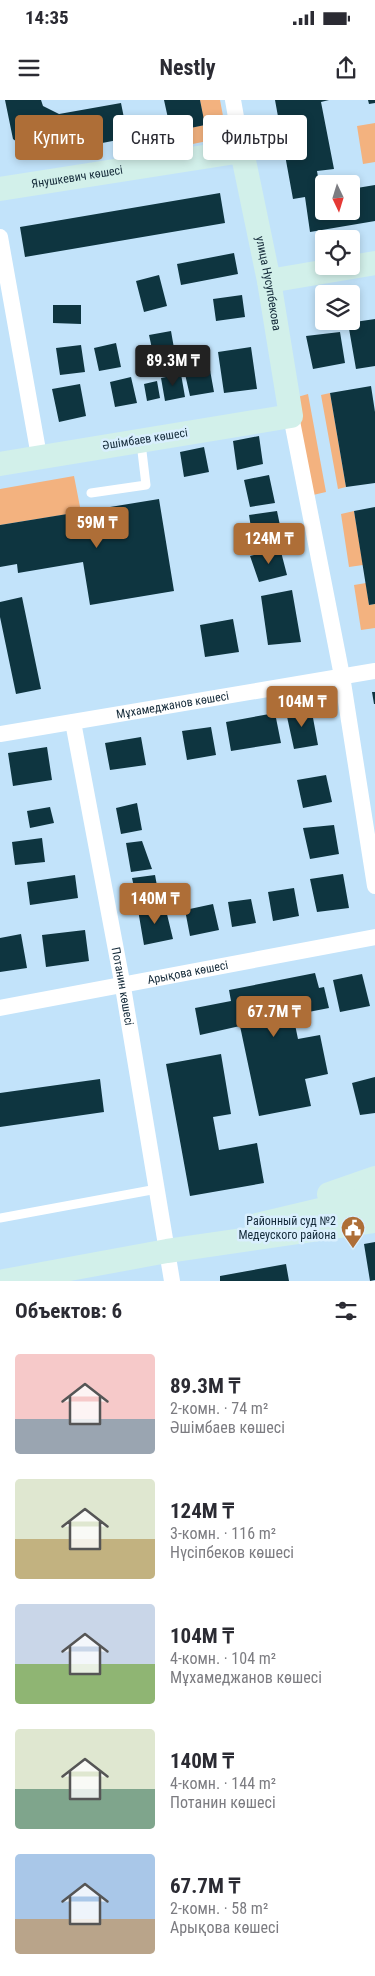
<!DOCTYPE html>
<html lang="ru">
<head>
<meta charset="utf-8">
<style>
  :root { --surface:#fff; --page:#f2f2f3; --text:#2b2b33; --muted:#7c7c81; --accent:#ae6e37 }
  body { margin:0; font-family:"Roboto Condensed",sans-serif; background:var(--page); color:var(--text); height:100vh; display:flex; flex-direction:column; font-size:19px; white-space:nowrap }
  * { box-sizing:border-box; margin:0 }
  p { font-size:16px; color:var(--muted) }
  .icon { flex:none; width:28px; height:28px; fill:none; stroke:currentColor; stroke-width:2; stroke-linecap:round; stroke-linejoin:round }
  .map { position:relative; height:1181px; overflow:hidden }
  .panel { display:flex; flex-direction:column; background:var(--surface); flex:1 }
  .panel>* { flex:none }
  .banner { position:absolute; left:15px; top:15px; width:345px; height:45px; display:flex; gap:10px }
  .needle { width:32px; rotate:176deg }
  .tools { position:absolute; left:315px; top:75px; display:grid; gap:10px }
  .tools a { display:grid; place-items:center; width:45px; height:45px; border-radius:5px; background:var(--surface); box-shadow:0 2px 8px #0003; font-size:25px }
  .price { position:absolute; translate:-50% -42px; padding:0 11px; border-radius:5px; background:var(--accent); color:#fff; font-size:16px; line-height:32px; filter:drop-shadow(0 1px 2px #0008) }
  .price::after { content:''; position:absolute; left:50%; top:30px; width:15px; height:11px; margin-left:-8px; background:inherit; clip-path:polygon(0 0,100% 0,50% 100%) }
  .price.selected { background:#222; color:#fff }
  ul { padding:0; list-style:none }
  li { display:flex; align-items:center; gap:15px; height:125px; padding:0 15px }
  li span { display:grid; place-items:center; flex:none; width:140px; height:100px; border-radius:5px; color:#555 }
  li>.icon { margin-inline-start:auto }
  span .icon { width:60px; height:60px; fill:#fffc; stroke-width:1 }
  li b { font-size:21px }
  h2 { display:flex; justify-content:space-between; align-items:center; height:60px; padding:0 15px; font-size:21px }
  .pill { padding:0 18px; border-radius:5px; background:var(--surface); box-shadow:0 2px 8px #0003; font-size:18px; line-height:45px }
  .pill.selected { background:var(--accent); color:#fff }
  .status { display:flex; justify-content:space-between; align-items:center; height:35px; padding:0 25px; background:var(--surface); direction:ltr }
  .status svg { height:14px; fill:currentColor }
  header { display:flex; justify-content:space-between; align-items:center; height:65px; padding:0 15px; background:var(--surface); font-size:22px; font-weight:700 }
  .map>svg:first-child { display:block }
</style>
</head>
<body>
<div class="status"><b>14:35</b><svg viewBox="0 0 49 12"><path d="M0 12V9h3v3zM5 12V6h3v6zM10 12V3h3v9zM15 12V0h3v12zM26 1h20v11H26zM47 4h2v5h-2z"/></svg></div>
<header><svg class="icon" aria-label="menu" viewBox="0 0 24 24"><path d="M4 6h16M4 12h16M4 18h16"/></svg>Nestly<svg class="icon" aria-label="share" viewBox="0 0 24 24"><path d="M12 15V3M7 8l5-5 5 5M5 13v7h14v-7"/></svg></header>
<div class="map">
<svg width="375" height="1181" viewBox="0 0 375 1181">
  <rect width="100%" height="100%" fill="#c2e3fa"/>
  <path fill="#f3b27f" d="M200,0h20l7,37 -54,11 -2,-16 33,-7z
    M375,23v39l-12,2 -6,-38z
    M330,293l16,94 -8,2 -17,-94z
    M308,294l18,98 -13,3 -19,-97z
    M74,376l7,36 -81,13v-36z
    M354,411l9,54 -14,2 -8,-53z
    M366,483l3,22 6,-1v24l-14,2 -7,-45z"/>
  <path fill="#0e3540" d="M5,0h36l2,6 16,8 62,-11 7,35 -93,18 -22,-17z
    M164,0h36l5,25 -34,7z
    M275,0h54l-8,2 13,67 -17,2 4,23h3v17h27v-22l24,-4v36l-65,11 -5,-35 -12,2z
    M368,0h7v3l-6,1z
    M220,93l5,30 -200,34 -5,-30z
    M234,153l4,21 -57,11 -4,-21z
    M159,175l8,31 -23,6 -8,-31z
    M242,195l3,22 -29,4 -3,-22z
    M53,205h28v19l-28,-1z
    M375,219v47l-19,3 -8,-46z
    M171,231l4,23 -21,4 -5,-23z
    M340,232l5,31 -32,6 -7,-33z
    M116,243l5,24 -22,4 -5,-23z
    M81,245l4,27 -25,3 -4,-27z
    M251,247l6,42 -33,4 -6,-41z
    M210,270l4,22 -24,4 -5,-22z
    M181,274l4,23 -20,4 -4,-23z
    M131,277l6,26 -22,4 -5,-25z
    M157,281l3,17 -13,3 -3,-17z
    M80,284l6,32 -27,6 -7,-33z
    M371,286l4,26v71l-29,4 -16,-94z
    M259,336l4,28 -26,6 -4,-29z
    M204,347l5,25 -25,5 -4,-25z
    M269,375l6,28 -25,4 -6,-27z
    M159,399l15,92 -84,14 -7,-43 -65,11 -1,-9 -17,3v-42z
    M375,407v97l-6,1 -15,-94z
    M277,411l5,24 -29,5 -4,-25z
    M280,448l7,27 -28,7 -9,-26z
    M292,490l9,52 -33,3 -7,-49z
    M22,497l19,92 -25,5 -16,-77v-15z
    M233,519l6,33 -34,5 -5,-32z
    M372,592h3v12h-1z
    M311,607l7,38 -24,4 -8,-37z
    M275,613l6,30 -50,8 -5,-29z
    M211,627l5,28 -29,5 -5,-29z
    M141,637l5,28 -36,5 -5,-27z
    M47,647l5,33 -39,6 -5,-33z
    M326,675l6,27 -29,6 -6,-28z
    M137,703l5,27 -21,4 -5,-26z
    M50,707l4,16 -24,5 -3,-17z
    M334,725l5,29 -29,5 -7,-31z
    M42,738l3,24 -30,3 -3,-23z
    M142,741l10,28 -21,3 -5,-29z
    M343,774l6,34 -32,4 -7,-33z
    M75,775l3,23 -48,7 -3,-23z
    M155,775l5,27 -22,3 -6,-27z
    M294,788l5,28 -26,5 -5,-29z
    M251,799l5,24 -24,4 -4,-25z
    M213,804l6,26 -29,6 -5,-26z
    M165,806l8,33 -29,6 -6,-35z
    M85,830l4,31 -43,6 -4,-32z
    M21,834l6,34 -27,4v-34z
    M315,873l4,15 5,-1 5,21 -36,7 5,24 22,-4 8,39 -23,5 6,27 -52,10 -19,-90 -40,9 -5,-27 36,-7 -2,-11z
    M362,874l8,32 -30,6 -7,-32z
    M221,954l10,60 -18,3 6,33 38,-7 7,40 -74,13 -24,-132z
    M375,977v36l-15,2 -8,-32z
    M100,979l4,33 -104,15v-34z
    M375,1142v38l-5,1 -6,-37z
    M286,1164l3,17h-69v-5z"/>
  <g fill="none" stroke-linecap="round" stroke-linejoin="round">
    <path stroke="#fff" stroke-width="9" d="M91,393l55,-8 -5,-42
      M0,1118l157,-29"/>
    <g stroke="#fff" stroke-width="16">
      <path d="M233,0l9,51"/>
      <path d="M0,137l39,219"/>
      <path d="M291,316l51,260 33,210"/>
      <path id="s1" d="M73,622l50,265 49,294"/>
      <path id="s2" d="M0,634l375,-63"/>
      <path id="s3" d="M0,908l375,-71"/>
    </g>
    <g stroke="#d2f0ea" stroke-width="24">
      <path id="s4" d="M0,89l242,-38 27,130 22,135 -291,48"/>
      <path d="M269,181l106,-18"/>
      <path d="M329,1094l46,-16"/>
      <path d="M257,1125l118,-28"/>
      <path d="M4,1181l163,-30 208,-30"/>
    </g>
  </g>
  <defs>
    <symbol id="civic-pin" viewBox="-11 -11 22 30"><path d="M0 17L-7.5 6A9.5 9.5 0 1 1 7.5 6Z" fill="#ae6e37" stroke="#d9effe"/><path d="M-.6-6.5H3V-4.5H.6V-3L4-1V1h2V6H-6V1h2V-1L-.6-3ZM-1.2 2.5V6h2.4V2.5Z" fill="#fff"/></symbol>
  </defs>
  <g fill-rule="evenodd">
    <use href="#civic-pin" x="339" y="1114" width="28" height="38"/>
  </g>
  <g text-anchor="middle" stroke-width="5" stroke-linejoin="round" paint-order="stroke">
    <g font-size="12" fill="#132938" stroke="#d9effe">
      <text dy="4" stroke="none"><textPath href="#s4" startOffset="78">Янушкевич көшесі</textPath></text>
      <text dy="4" stroke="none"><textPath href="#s4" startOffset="380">улица Нусупбекова</textPath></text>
      <text transform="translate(145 339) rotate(-9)" y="4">Әшімбаев көшесі</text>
      <text dy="4" stroke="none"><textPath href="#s2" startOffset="175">Мұхамеджанов көшесі</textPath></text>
      <text dy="4" stroke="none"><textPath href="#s3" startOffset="191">Арықова көшесі</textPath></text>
      <text dy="4" stroke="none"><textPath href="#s1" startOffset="269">Потанин көшесі</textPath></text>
    </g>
    <g font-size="12" fill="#132938" stroke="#d9effe" text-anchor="end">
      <text x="336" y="1125">Районный суд №2<tspan x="336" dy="14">Медеуского района</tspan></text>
    </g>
  </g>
</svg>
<div class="tools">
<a><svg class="needle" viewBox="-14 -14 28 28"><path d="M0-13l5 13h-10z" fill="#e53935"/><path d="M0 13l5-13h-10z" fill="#7c7c81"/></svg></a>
<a><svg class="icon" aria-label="locate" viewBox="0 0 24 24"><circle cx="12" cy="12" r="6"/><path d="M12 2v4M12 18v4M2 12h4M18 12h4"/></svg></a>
<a><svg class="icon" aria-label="layers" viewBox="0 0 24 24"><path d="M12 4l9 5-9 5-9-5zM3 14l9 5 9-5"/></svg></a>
</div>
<b class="price selected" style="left:173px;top:287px">89.3M ₸</b>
<b class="price" style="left:97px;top:449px">59M ₸</b>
<b class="price" style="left:269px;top:465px">124M ₸</b>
<b class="price" style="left:302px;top:628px">104M ₸</b>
<b class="price" style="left:155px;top:825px">140M ₸</b>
<b class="price" style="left:274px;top:938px">67.7M ₸</b>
<div class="banner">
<a class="pill selected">Купить</a>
<a class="pill">Снять</a>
<a class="pill">Фильтры</a>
</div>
</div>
<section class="panel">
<h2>Объектов: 6<svg class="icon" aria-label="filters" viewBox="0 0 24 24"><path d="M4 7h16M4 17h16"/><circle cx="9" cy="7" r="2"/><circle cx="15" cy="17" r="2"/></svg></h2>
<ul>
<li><span style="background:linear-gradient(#f6c9c9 65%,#9aa5b1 0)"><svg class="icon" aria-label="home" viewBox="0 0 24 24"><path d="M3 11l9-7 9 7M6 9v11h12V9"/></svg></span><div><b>89.3M ₸</b><p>2-комн. · 74 m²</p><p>Әшімбаев көшесі</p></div></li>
<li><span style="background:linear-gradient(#dfe7d0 60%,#c2b280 0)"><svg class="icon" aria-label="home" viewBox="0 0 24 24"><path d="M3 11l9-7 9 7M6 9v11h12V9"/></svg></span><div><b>124M ₸</b><p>3-комн. · 116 m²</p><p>Нүсіпбеков көшесі</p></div></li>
<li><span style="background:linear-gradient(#c9d6e8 60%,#8fb573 0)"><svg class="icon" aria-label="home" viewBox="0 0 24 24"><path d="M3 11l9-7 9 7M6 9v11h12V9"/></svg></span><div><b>104M ₸</b><p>4-комн. · 104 m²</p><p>Мұхамеджанов көшесі</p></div></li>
<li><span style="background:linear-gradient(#dfe7d0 60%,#7fa58c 0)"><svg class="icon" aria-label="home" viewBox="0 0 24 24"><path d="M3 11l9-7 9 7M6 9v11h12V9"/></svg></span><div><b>140M ₸</b><p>4-комн. · 144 m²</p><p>Потанин көшесі</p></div></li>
<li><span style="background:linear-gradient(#a9c7e8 65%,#b9a48a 0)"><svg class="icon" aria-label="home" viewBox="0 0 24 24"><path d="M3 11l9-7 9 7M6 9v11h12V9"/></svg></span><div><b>67.7M ₸</b><p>2-комн. · 58 m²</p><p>Арықова көшесі</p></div></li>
</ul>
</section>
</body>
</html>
